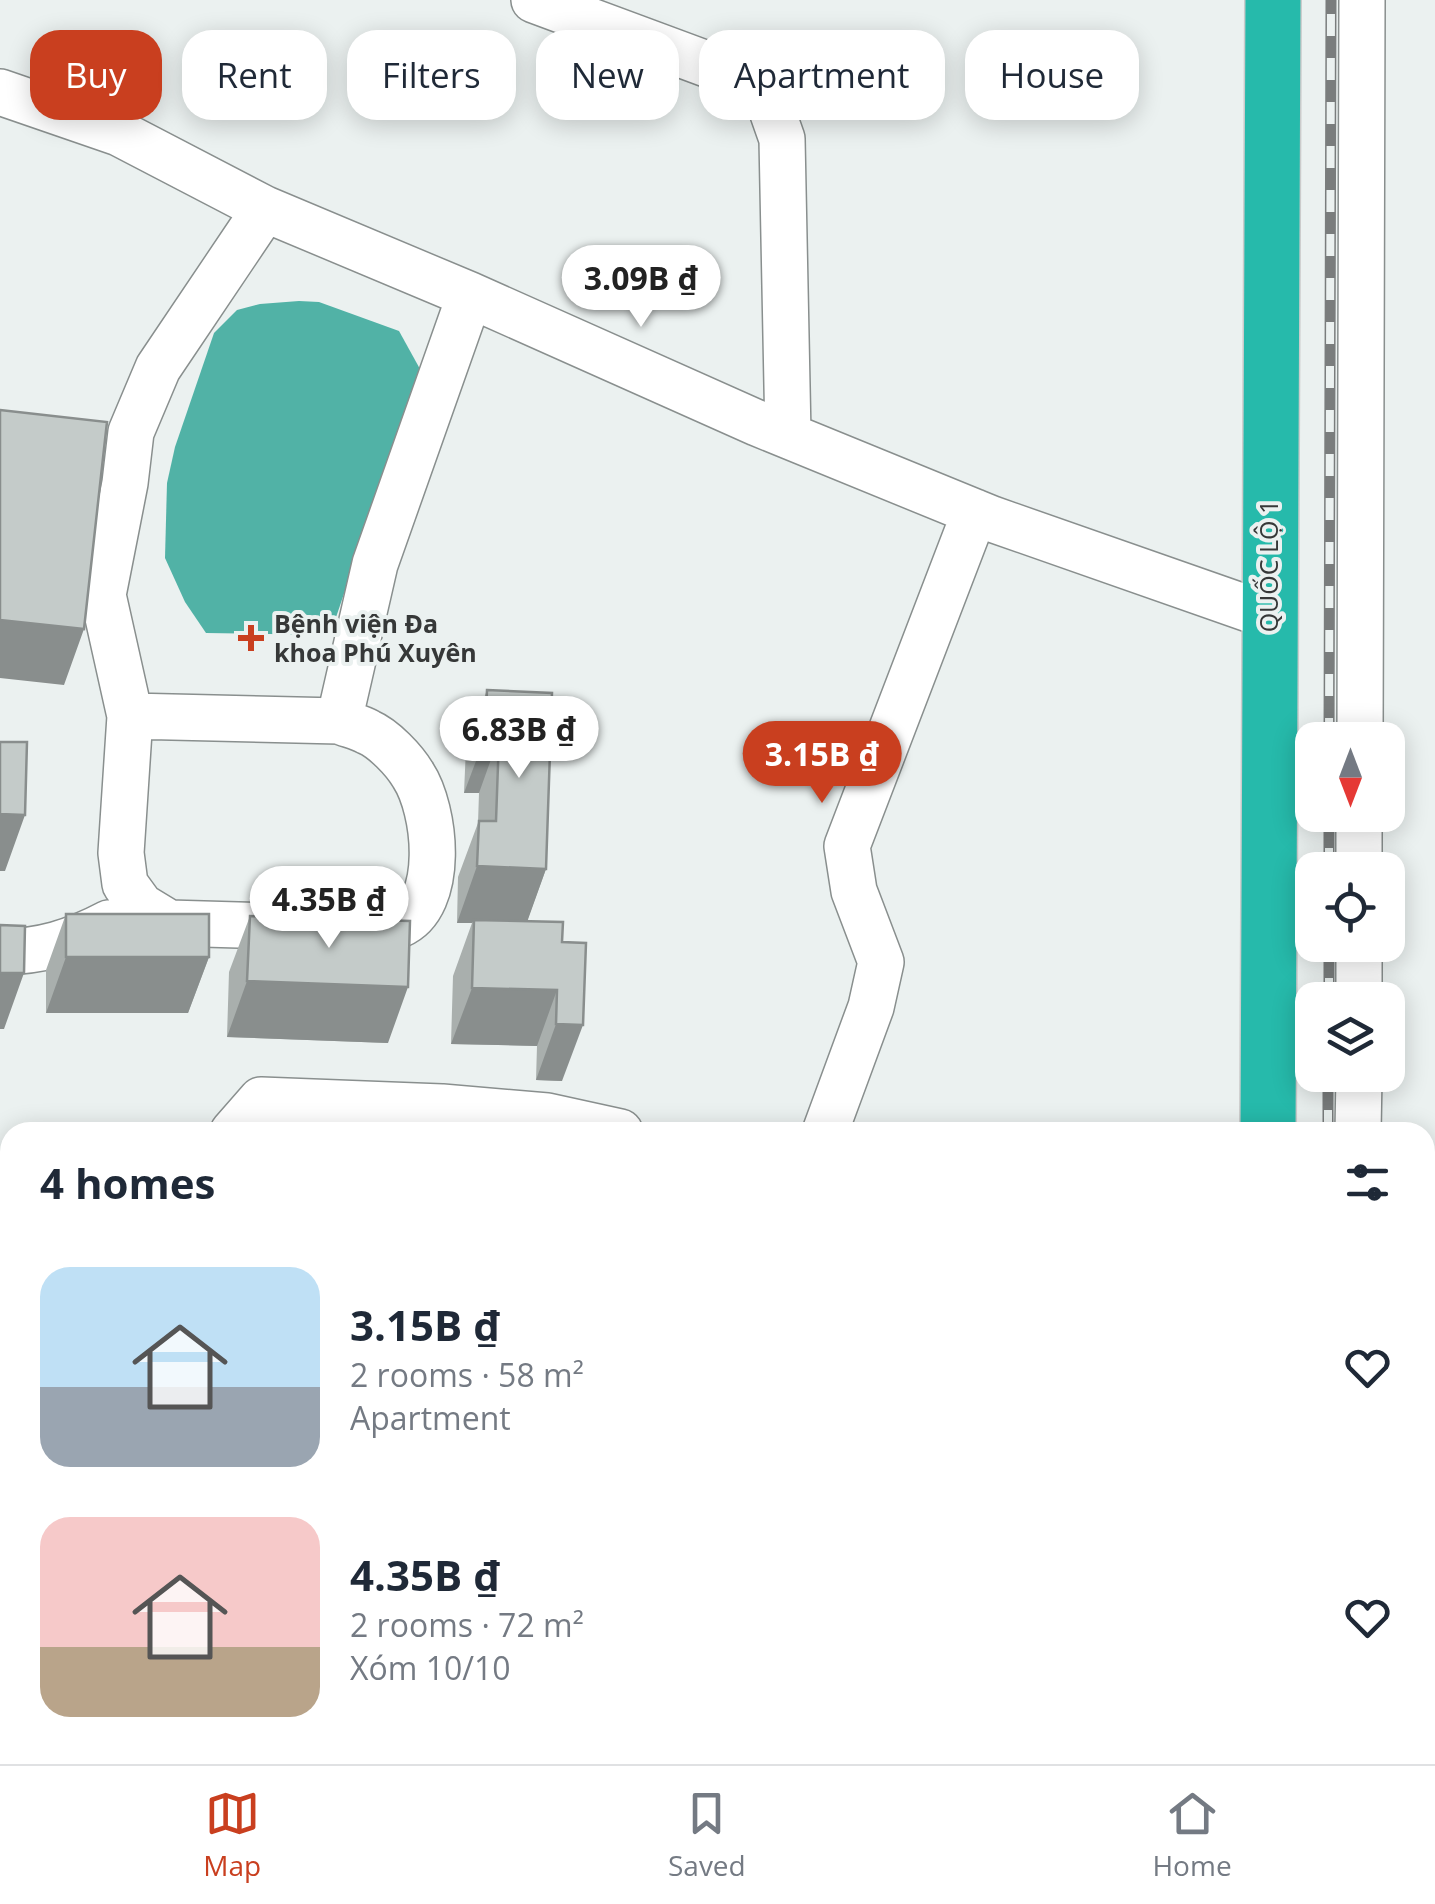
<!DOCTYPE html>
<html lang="en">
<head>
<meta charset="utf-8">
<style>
  :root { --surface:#fff; --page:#f2f2f3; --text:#1f2937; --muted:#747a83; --line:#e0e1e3; --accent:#c93f1f }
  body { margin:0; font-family:"Open Sans",sans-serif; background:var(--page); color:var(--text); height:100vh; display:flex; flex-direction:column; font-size:38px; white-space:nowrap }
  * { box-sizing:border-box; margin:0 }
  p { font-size:32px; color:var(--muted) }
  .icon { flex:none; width:55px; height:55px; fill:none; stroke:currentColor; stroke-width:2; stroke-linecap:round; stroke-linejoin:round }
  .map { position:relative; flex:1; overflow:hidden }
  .details { position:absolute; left:0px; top:1122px; width:1435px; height:642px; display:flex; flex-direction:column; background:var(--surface); border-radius:30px 30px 0 0; box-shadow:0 5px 25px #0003 }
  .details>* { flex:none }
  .banner { position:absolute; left:30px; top:30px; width:1375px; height:90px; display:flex; gap:20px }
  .needle { width:65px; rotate:180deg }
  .tools { position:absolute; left:1295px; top:722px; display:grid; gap:20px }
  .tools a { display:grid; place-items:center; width:110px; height:110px; border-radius:20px; background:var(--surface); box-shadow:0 5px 25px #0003; font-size:50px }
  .price { position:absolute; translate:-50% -85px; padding:0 22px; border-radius:35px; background:#fff; color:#222; font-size:32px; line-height:65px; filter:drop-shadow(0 2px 5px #0008) }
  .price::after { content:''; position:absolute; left:50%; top:60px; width:30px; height:22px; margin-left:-15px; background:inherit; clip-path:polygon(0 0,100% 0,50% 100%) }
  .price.current { background:var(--accent); color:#fff }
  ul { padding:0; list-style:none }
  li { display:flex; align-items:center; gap:30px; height:250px; padding:0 40px }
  li span { display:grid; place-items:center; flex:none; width:280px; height:200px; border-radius:30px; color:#555 }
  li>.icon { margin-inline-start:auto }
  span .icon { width:120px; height:120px; fill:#fffc; stroke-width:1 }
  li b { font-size:42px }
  h2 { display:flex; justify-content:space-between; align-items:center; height:120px; padding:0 40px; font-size:42px }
  .pill { padding:0 35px; border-radius:30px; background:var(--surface); box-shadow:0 5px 25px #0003; font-size:35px; line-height:90px }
  .pill.current { background:var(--accent); color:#fff }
  .dock { display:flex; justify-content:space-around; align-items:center; height:140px; border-top:2px solid var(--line); background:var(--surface); font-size:28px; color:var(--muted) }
  .dock a { display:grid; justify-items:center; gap:5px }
  .dock .current { color:var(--accent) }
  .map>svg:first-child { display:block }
</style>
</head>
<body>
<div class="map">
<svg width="1435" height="1764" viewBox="0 0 1435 1764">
  <rect width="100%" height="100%" fill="#ebf1f0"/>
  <path fill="#51b2a6" d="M299,301l20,1 80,29 21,38 -90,266 -124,-2 -21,-31 -20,-44 2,-75 8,-36 39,-114 23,-23 23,-6z"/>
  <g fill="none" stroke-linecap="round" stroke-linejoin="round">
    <defs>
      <path id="minor" d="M534,0l229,85 19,54 6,296
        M0,92l119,41 146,76 205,86 287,128 235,96 277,97
        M265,209l-107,159 -27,64 -6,51 -22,112 27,121 -9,137 4,31 16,22 28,17 207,6c7,-1 16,-2 23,-4 47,-20 37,-115 14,-150 -9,-15 -29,-36 -45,-43 -9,-5 -19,-7 -29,-11
        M130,716l209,5 36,-157 95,-269
        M1360,740l2,-740
        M1359,870v-55
        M0,952c40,0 73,-10 109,-29
        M1359,1000v-55
        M233,1132l28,-32 181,7 105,9 73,16
        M825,1132l46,-125 10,-45 -27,-71 -7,-45 128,-334
        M1358,1132l1,-57
        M0,1659l10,-14
        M1425,1740l10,5
        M568,1755l13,9
        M793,1755l18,9
        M500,1764l10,-9
        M1364,1764v-9"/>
      <path id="highway" d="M1268,1132l5,-1132
        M1270,1755v9"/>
    </defs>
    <use href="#minor" stroke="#898f8e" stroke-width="48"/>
    <use href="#highway" stroke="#cbcbcb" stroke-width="58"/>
    <use href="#minor" stroke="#fff" stroke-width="45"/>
    <use href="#highway" stroke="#26baab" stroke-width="55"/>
    <defs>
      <path id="rail" d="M1329,740l2,-740
        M1329,870v-55
        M1329,1000v-55
        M1328,1132v-57
        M1325,1764v-9"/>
    </defs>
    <use href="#rail" stroke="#7a7d7d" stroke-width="11"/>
    <use href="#rail" stroke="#ebf1f0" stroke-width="8" stroke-dasharray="22" stroke-linecap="butt"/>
  </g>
  <path fill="#a9afad" d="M487,690l59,179 -19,52 35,21v139l-26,-1 1,-34 -86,-2 2,-68 19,-53h-15l1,-46 20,-54 1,-30h-15l2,-46z
    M66,914l143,43 -21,56h-142v-43z
    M250,916l138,127 -161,-6 2,-65z"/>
  <path fill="#898e8d" d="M0,620l84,9 -20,56 -64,-7z
    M485,737h14l-20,56h-15z
    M0,814l25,1 -20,56h-5z
    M477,866l69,3 -20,56 -52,-5 -2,3h-15z
    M66,957h143l-21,56h-142z
    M0,973h24l-20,56h-4z
    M247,981l161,6 -20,56 -161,-6z
    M472,988l85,2 -20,56 -86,-2z
    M556,1024l27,1 -21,56 -26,-1z"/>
  <path fill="#c4cbc9" stroke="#898e8d" stroke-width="2.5" d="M0,410l107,12 -23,207 -84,-9z
    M487,690l65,3 -6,176 -69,-3 2,-45h17l3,-84h-14z
    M0,742h27l-2,73 -25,-1z
    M66,914h143v43h-143z
    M250,916l160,5 -2,66 -161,-6z
    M474,920l89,2 -1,20 24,1 -3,82 -27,-1 1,-34 -85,-2z
    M0,925l25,1 -1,47h-24z"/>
  <path fill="#c93f1f" stroke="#ebf1f0" stroke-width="4" d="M246 623h10v10h10v10h-10v10h-10v-10h-10v-10h10z"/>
  <g text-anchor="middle" stroke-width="8" stroke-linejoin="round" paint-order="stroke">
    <g font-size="25" fill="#363838" stroke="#ebf1f0">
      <text transform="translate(1269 566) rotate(-90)" y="9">QUỐC LỘ 1</text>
    </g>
    <g font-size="25" font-weight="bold" fill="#363838" stroke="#ebf1f0" text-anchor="start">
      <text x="274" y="633">Bệnh viện Đa<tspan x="274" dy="29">khoa Phú Xuyên</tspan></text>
    </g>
  </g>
</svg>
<div class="tools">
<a><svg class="needle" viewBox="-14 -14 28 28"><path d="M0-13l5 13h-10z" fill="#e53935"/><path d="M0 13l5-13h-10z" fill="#747a83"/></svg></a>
<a><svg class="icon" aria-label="locate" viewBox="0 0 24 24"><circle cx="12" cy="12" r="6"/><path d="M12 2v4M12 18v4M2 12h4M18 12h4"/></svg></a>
<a><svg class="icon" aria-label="layers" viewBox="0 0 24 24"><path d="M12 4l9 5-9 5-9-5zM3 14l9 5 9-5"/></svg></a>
</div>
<b class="price" style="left:641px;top:330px">3.09B ₫</b>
<b class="price" style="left:519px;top:781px">6.83B ₫</b>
<b class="price current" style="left:822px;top:806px">3.15B ₫</b>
<b class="price" style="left:329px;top:951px">4.35B ₫</b>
<div class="banner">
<a class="pill current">Buy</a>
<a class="pill">Rent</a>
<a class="pill">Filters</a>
<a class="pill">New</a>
<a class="pill">Apartment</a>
<a class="pill">House</a>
</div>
<section class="details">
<h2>4 homes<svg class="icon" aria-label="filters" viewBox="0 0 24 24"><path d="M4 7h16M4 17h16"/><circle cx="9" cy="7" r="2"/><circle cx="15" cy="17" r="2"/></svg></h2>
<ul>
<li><span style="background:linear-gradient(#bfe0f5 60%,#9aa5b1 0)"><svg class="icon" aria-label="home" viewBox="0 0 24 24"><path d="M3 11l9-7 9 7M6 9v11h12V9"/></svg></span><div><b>3.15B ₫</b><p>2 rooms · 58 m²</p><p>Apartment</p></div><svg class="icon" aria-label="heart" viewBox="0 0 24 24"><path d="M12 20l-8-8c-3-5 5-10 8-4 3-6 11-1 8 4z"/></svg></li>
<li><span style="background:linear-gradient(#f6c9c9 65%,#b9a48a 0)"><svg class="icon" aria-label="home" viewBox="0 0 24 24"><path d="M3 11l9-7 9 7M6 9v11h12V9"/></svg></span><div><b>4.35B ₫</b><p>2 rooms · 72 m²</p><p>Xóm 10/10</p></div><svg class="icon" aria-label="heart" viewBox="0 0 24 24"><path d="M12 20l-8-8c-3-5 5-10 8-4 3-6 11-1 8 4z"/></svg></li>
</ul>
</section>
</div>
<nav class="dock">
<a class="current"><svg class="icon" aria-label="map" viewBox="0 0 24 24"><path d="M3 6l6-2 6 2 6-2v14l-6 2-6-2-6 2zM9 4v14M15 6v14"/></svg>Map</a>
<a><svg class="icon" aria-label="saved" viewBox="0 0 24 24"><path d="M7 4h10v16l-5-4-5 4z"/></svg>Saved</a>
<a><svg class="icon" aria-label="home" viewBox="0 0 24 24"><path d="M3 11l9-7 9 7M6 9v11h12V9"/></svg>Home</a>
</nav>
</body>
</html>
